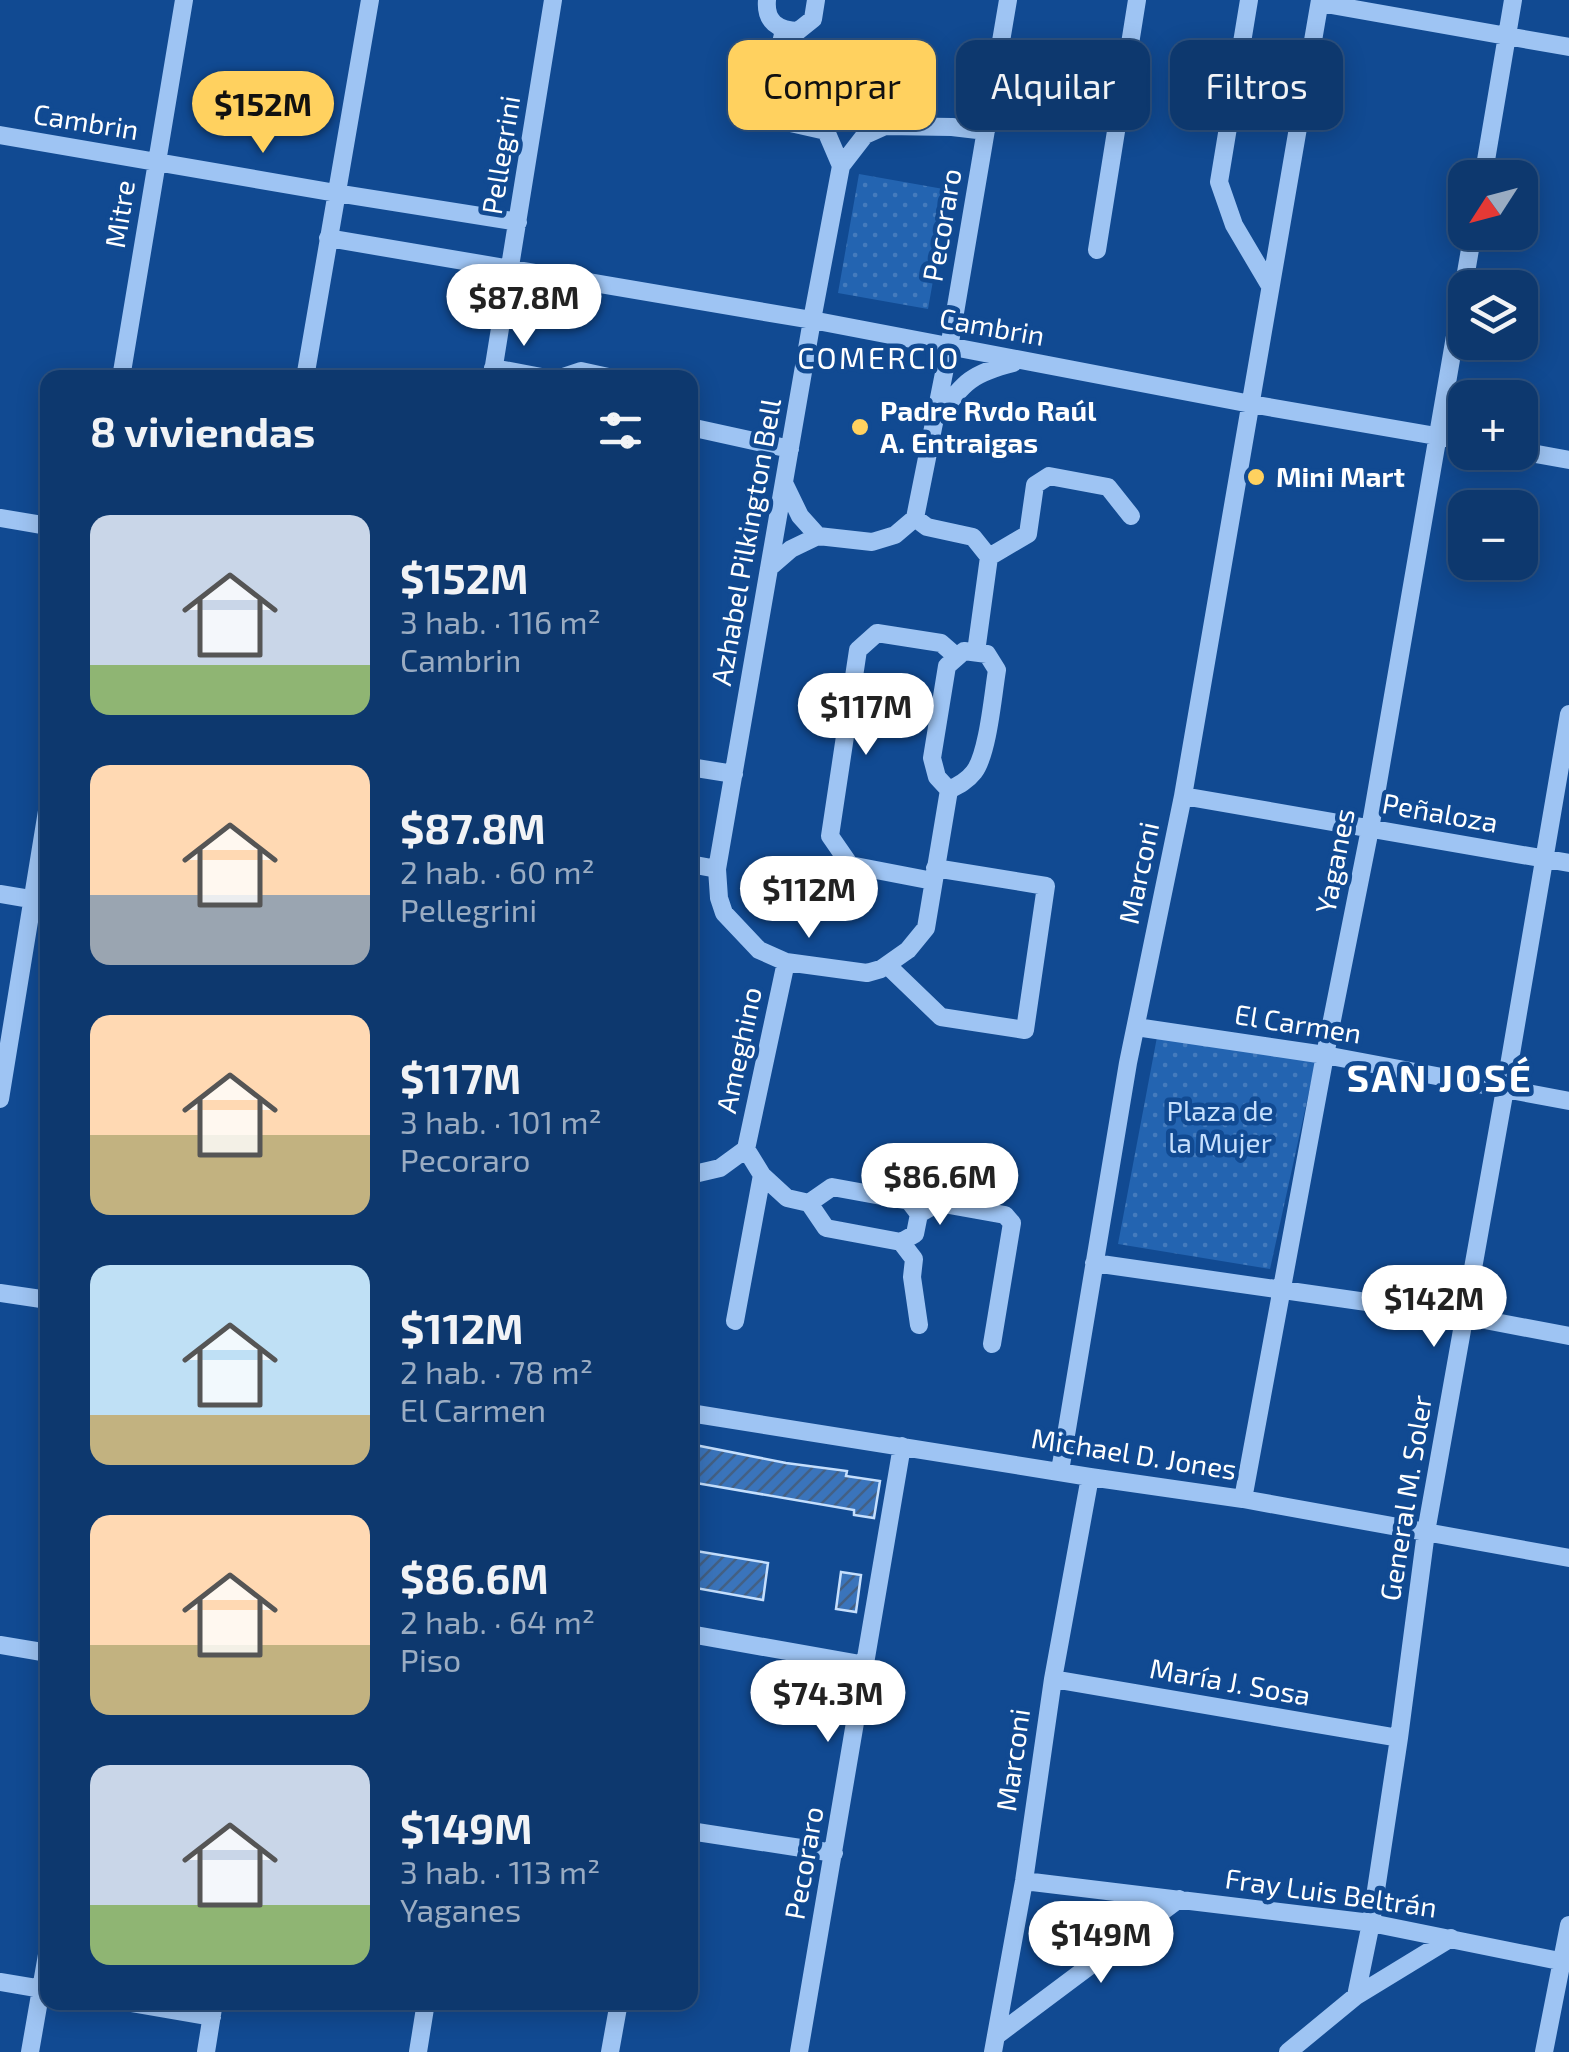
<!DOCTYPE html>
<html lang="es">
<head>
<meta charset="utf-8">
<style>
  :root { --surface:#0d386e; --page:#163f73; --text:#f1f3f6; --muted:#9aacc2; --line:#2d5281; --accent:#ffd15f }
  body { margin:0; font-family:"Exo 2",sans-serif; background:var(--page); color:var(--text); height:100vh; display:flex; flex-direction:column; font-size:38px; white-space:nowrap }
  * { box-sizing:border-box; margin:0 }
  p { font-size:32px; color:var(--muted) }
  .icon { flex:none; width:55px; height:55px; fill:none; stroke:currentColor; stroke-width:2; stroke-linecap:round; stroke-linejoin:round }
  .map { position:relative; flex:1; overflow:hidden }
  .details { position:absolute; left:40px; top:370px; width:658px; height:1640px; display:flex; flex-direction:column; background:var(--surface); border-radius:20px; box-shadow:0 5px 25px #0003,0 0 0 2px var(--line) }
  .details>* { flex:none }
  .banner { position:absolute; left:728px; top:40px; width:690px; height:90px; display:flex; gap:20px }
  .needle { width:65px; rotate:234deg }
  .tools { position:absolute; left:1448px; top:160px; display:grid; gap:20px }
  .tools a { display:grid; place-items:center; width:90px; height:90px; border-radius:20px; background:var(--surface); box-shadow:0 5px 25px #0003,0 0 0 2px var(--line); font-size:50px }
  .price { position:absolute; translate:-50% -85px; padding:0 22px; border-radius:35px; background:#fff; color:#222; font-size:32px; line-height:65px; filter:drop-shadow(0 2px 5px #0008) }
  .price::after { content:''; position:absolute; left:50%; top:60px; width:30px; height:22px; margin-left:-15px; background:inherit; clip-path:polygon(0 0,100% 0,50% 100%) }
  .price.current { background:var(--accent); color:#111 }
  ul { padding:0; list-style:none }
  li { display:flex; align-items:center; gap:30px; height:250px; padding:0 50px }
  li span { display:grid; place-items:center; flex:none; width:280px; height:200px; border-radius:20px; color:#555 }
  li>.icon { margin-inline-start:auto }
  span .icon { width:120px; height:120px; fill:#fffc; stroke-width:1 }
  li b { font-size:42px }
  h2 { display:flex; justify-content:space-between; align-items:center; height:120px; padding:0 50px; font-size:42px }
  .tag { padding:0 35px; border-radius:20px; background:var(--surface); box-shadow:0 5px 25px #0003,0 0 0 2px var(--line); font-size:35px; line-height:90px }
  .tag.current { background:var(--accent); color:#111 }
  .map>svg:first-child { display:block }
</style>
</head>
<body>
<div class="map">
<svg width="1569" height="2052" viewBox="0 0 1569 2052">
  <defs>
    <pattern id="park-dots" width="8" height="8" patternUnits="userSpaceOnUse" patternTransform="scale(2.5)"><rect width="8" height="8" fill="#2364b1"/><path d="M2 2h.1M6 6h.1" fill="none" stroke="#447bbd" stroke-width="1.8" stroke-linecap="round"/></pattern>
    <pattern id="building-hatch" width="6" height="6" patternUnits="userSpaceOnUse" patternTransform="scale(2.5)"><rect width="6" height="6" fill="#3a74bb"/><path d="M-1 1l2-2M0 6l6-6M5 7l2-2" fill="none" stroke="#436084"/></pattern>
  </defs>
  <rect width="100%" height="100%" fill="#114a92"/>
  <path fill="url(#park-dots)" d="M859,174l90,16 -21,119 -90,-16z
    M1157,1037l159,23 -46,209 -152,-25z"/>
  <path fill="url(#building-hatch)" stroke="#c5dffd" stroke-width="2.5" d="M690,1444l96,19 61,8 -1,5 34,5 -6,37 -20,-3v-5l-164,-28z
    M690,1550l78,13 -5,37 -73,-13z
    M841,1572l20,3 -5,37 -20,-3z"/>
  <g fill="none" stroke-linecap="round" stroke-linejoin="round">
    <path stroke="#9ec4f3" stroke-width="18" d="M767,0c-2,22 11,30 31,31l15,-12 3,-19
      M1249,0l-30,182 15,43 36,61
      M1320,3l249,44
      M784,30l-20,87 62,14 15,35
      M0,135l336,58 182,29
      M1483,178l30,-178
      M328,238l484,82 439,84 214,37
      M1097,250l40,-250
      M493,368l54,10
      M121,378l63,-378
      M305,378l65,-378
      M492,378l61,-378
      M560,378l21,-7 32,7
      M940,415c23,-33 33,-42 73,-52
      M690,427l100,22
      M1520,451l49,9
      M784,483l16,33 18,20
      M0,518l48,8
      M915,518l34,-170 59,-348
      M915,518l12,9 46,10 16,20 -13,95
      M989,557l39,-23 7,-49 14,-9 59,11 23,29
      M769,568l22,-19 27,-13 54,6 23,-7 20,-17
      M690,767l44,7
      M949,790c10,-5 18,-9 25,-18 14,-18 19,-78 23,-102l-10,-16 -23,-3 -17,15 -15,92 5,19 12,13 -23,138 -18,22 -27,19 -14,4 -81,-11 -27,-12 -35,-37 -5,-15 -2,-29 95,-549 29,-154 24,-31 20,-9 67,1 34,4
      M1183,796l386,67
      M690,864l27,5
      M933,881l-83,-16 -20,-29 28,-186 19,-17 64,10 16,14
      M0,894l48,8
      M887,965l54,52 84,13 21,-144 -111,-18
      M1136,1027l189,28 244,46
      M0,1099l48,-294
      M746,1149l40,-187
      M690,1175l30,-7 26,-19 16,26 25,23 22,5 17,25 75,14 14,-8 4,-20 -10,-13 -77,-14 -23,16
      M919,1214l19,-11 67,12 7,8 -20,121
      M901,1242l13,17 -2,18 7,48
      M1094,1263l370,53 105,20
      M0,1293l48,7
      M735,1321l27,-146
      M690,1413l400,64 153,22 326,59
      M1060,1471l68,-408 55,-267 137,-796
      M1243,1499l82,-444 45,-226 103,-597
      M690,1634l176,31
      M0,1645l48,8
      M1053,1679l346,59
      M690,1831l144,22
      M1024,1881l347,42 198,40
      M0,1982l48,8
      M1356,1996l15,-73 28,-185 27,-206 79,-443 64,-375
      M125,2002l87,15
      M996,2036l183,-137
      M30,2052l18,-103
      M206,2052l8,-50
      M418,2052l8,-50
      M610,2052l9,-50
      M799,2052l103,-606
      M993,2052l31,-171 29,-202 37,-202
      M1288,2052l68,-56 95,-58
      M1544,2052l25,-127"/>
  </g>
  <g fill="#ffd15f" stroke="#114a92" stroke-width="4">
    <circle cx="860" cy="427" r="10"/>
    <circle cx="1256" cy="477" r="10"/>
  </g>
  <g text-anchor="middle" stroke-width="9" stroke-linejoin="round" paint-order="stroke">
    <g font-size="28" fill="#fff" stroke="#114a92">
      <text transform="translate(86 122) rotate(9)" y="10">Cambrin</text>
      <text transform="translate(501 155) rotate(-81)" y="10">Pellegrini</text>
      <text transform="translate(120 214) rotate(-81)" y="10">Mitre</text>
      <text transform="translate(942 225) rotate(-80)" y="10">Pecoraro</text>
      <text transform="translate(992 327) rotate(10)" y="10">Cambrin</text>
      <text transform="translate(746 542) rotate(-80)" y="10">Azhabel Pilkington Bell</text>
      <text transform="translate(1440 813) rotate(10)" y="10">Peñaloza</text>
      <text transform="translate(1335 861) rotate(-79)" y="10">Yaganes</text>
      <text transform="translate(1139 873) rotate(-78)" y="10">Marconi</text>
      <text transform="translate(1298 1024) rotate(9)" y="10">El Carmen</text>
      <text transform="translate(739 1050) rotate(-78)" y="10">Ameghino</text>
      <text transform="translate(1134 1454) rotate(9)" y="10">Michael D. Jones</text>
      <text transform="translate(1406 1498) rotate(-81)" y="10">General M. Soler</text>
      <text transform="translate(1230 1682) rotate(10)" y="10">María J. Sosa</text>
      <text transform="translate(1013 1760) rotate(-82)" y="10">Marconi</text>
      <text transform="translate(804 1863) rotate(-80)" y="10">Pecoraro</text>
      <text transform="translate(1331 1893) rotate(8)" y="10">Fray Luis Beltrán</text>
    </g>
    <g font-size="28" font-weight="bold" fill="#fff" stroke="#114a92" text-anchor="start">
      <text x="880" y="421">Padre Rvdo Raúl<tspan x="880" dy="32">A. Entraigas</tspan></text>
      <text x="1276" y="487">Mini Mart</text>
    </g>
    <g font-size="28" fill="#c5dffd" stroke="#114a92">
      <text x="1220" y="1121">Plaza de<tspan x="1220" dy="32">la Mujer</tspan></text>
    </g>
    <g font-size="30" letter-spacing="2.5" fill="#fff" stroke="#114a92">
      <text x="879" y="369">COMERCIO</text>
    </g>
    <g font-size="38" font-weight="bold" letter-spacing="2.5" fill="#fff" stroke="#114a92">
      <text x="1440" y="1092">SAN JOSÉ</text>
    </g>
  </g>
</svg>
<div class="tools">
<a><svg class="needle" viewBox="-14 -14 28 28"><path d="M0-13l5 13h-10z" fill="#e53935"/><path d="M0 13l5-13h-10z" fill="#9aacc2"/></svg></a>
<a><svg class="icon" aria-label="layers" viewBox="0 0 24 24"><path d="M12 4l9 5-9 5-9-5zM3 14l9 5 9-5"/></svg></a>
<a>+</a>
<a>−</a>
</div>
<b class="price current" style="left:263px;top:156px">$152M</b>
<b class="price" style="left:524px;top:349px">$87.8M</b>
<b class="price" style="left:866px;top:758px">$117M</b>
<b class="price" style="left:809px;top:941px">$112M</b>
<b class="price" style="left:940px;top:1228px">$86.6M</b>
<b class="price" style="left:1434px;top:1350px">$142M</b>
<b class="price" style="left:828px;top:1745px">$74.3M</b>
<b class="price" style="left:1101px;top:1986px">$149M</b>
<div class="banner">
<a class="tag current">Comprar</a>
<a class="tag">Alquilar</a>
<a class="tag">Filtros</a>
</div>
<section class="details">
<h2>8 viviendas<svg class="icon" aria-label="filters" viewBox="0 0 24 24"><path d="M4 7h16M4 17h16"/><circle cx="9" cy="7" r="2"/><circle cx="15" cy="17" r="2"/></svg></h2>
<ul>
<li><span style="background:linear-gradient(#c9d6e8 75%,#8fb573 0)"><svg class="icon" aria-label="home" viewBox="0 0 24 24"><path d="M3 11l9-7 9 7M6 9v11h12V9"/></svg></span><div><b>$152M</b><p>3 hab. · 116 m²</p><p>Cambrin</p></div></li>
<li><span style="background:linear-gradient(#ffd9b3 65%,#9aa5b1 0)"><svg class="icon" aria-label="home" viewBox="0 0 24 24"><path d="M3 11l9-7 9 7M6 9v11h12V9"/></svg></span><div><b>$87.8M</b><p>2 hab. · 60 m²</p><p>Pellegrini</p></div></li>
<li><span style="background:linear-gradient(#ffd9b3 60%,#c2b280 0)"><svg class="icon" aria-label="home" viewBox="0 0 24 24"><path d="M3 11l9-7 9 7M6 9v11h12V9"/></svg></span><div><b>$117M</b><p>3 hab. · 101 m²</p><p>Pecoraro</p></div></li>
<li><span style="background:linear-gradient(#bfe0f5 75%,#c2b280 0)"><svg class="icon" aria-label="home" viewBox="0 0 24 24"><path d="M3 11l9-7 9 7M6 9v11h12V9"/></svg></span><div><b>$112M</b><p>2 hab. · 78 m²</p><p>El Carmen</p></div></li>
<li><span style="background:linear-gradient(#ffd9b3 65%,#c2b280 0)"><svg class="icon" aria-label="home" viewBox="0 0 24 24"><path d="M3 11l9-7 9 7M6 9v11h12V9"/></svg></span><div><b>$86.6M</b><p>2 hab. · 64 m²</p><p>Piso</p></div></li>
<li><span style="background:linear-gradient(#c9d6e8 70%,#8fb573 0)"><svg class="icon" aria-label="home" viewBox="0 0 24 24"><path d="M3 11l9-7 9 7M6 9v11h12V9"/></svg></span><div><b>$149M</b><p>3 hab. · 113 m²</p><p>Yaganes</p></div></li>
</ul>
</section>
</div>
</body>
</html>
